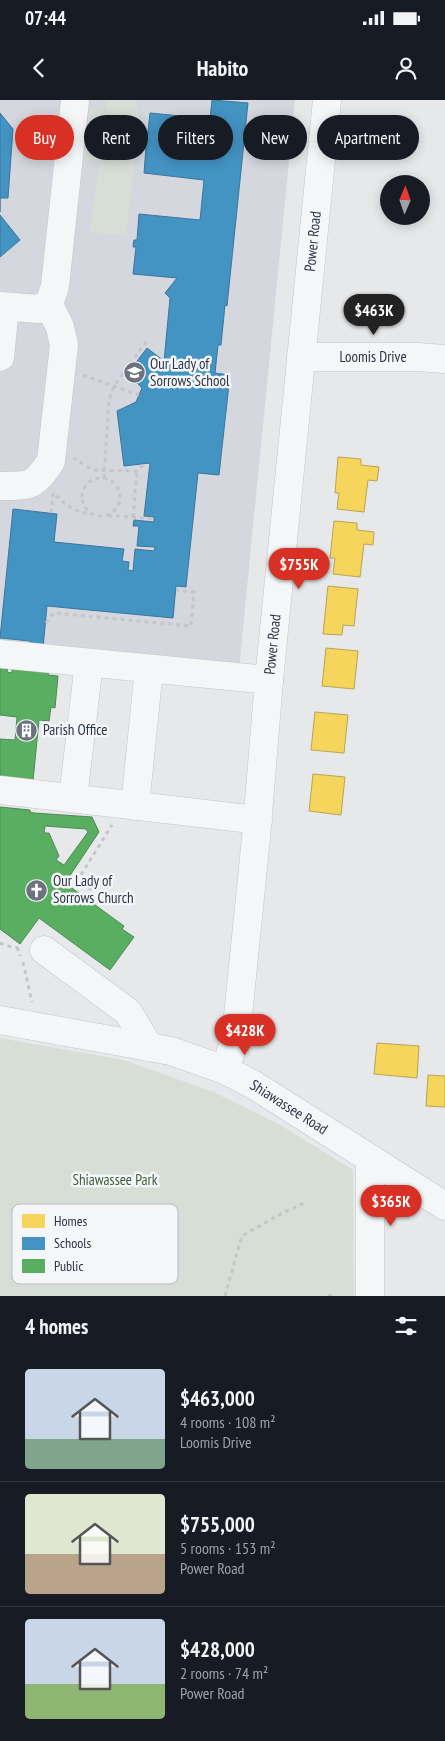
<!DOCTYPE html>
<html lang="en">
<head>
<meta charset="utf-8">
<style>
  :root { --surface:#171b24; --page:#242831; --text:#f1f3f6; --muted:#9ea1a6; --line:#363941; --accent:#d93025 }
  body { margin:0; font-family:"PT Sans Narrow",sans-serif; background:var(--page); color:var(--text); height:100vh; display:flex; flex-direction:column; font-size:19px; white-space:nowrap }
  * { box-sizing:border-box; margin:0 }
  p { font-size:16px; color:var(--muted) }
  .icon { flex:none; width:28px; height:28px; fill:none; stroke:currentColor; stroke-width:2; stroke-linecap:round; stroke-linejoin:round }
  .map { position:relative; height:1196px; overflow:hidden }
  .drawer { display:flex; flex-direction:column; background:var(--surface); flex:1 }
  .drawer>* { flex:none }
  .hud { position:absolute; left:15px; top:15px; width:415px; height:45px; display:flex; gap:10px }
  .needle { width:32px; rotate:2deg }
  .fabs { position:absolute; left:380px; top:75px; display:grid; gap:10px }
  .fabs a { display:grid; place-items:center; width:50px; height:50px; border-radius:50%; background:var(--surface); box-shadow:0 2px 12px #0003; font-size:25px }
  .price { position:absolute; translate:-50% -42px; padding:0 11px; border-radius:18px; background:var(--accent); color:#fff; font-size:16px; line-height:32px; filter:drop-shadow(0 1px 2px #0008) }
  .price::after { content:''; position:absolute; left:50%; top:30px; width:15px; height:11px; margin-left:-8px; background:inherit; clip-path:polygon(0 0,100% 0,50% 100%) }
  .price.current { background:#222; color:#fff }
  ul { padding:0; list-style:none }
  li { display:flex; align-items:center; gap:15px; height:125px; padding:0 25px }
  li+li { border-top:1px solid var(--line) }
  li span { display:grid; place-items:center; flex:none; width:140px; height:100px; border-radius:5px; color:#555 }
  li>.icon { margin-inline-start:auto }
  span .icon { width:60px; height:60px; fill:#fffc; stroke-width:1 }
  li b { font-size:21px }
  h2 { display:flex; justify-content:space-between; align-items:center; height:60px; padding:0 25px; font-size:21px }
  .pill { padding:0 18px; border-radius:22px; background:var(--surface); box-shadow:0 2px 12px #0003; font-size:18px; line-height:45px }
  .pill.current { background:var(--accent); color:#fff }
  .status { display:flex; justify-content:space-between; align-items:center; height:35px; padding:0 25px; background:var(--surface); direction:ltr }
  .status svg { height:14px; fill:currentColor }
  header { display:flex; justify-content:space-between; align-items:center; height:65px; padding:0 25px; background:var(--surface); font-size:22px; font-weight:700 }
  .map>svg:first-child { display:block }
</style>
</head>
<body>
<div class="status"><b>07:44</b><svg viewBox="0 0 49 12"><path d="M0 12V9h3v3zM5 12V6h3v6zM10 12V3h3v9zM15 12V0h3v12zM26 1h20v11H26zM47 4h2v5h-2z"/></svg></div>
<header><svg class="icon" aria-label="back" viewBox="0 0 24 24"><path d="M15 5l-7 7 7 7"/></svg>Habito<svg class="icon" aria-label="person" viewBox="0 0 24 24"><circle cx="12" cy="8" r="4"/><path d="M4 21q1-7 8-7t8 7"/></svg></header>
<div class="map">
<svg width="445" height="1196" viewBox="0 0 445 1196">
  <rect width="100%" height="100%" fill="#e6e8ea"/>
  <path fill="#d4d7dd" d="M0,0h295l-56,569 -239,-24z"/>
  <path fill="#d6ded6" d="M106,0h30l3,22 -13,114 -36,-4 9,-70 -16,-3 6,-50 17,2z
    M0,938l123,22 88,31 71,35 71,44 1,126h-354z"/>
  <path fill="#f6d55c" stroke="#b9a555" d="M338,357l23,2v6l18,2 -2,14 -9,-1 -4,32 -27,-3 2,-16h-4z
    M334,421l23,2v7l17,2 -1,13 -9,-1 -4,33 -27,-3 2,-16h-5z
    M328,486l30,3 -4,37 -11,-1 -1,10 -19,-1z
    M326,548l32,3 -4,38 -32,-3z
    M315,612l33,3 -4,38 -33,-3z
    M313,674l32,3 -4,38 -32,-4z
    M377,943l42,3 -2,32 -43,-4z
    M428,975l17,1v31l-19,-1z"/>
  <path fill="#4393c3" stroke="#3c769d" d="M212,0l36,3 -21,203 -2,-1 -4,40h-3l-3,28 15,2 -11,100 -21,-2 -12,114 -10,-1 -3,32 -126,-12 -4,42 -13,-2v-5l-30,-3 13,-129 44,5 -3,28 70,7 -2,12 7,1 -1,8 5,1 2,-22 19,2 1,-4 -18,-1 2,-20h-6l1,-6 20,2v-5l-10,-1 6,-53 -26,3 -7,-55 19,-9 6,-14 -14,-15 19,-25 17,13 6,-63 -5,-5 12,-15 -44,-4 3,-27h-3l1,-7h3l2,-26 61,6 4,-40 -60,-7 2,-25h-2v-8h3l3,-27 60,6z
    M0,13l13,16 -5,69h-8v14z
    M0,115l20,25 -20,17z"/>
  <path fill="#5aae61" stroke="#4c8959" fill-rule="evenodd" d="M0,565l8,1 -1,6 5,1v-7l37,3 -1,6 10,1 -3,32 -4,-1 -2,14 -10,-1 -6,61 -33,-3v-39l15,1 2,-23 -17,-2z
    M0,707l30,3v2l4,1 58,4 7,15 -34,51 59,43 -2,3 12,8 -24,33 -71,-52 -19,26 -20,-15zM45,726l41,3 2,3 -24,33 -8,-5 3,-4 -10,-23h-5z"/>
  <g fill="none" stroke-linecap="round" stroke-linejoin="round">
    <defs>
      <g id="minor">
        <path d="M0,206l38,3 11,-4 6,-19 20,-186"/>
        <path d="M0,257l5,-50"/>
        <path id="s1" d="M301,257h117l27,2"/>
        <path d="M0,386c30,0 34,1 51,-25l13,-116 -4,-18 -11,-22"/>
        <path d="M0,554l269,26"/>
        <path d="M0,690l258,30"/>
        <path d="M73,698l16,-135"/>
        <path d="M135,706l14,-137"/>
        <path d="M44,850l84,62 21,35"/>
        <path id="s2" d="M0,920l171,31 54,19 29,15 191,121"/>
        <path id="s3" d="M225,970l11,-34 20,-198 13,-158 58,-580"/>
        <path d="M370,1196v-137"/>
      </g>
    </defs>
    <use href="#minor" stroke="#c4c6c8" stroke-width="29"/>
    <path stroke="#c5c6ca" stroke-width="3" stroke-dasharray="4 4" stroke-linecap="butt" d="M142,43h2
      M132,143h1
      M83,275l56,20
      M73,358l20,12 44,1 7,-7
      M82 397a19 19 0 1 1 38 0a19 19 0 1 1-38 0Z
      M104,378l5,-78 5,-14 32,-44
      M51,413l2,-20c12,11 21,19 37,21
      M108,416h14l32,3
      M133,417l4,-46
      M46,523l7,-10 138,13 3,-34 -18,-2
      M85,797l7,-11 -13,-8 33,-53
      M0,843l7,3 11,2
      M17,847l3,9
      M23,862l9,40
      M225,1196l17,-60 35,-20 27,-13
      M328,1196l7,-2"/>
    <use href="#minor" stroke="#f5f6f7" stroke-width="28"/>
  </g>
  <defs>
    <symbol id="school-disc" viewBox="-11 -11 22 22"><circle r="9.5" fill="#6c737f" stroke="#f4f6f9"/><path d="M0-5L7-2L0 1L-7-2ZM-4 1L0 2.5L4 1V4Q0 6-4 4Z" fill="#fff"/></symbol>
    <symbol id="building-disc" viewBox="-11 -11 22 22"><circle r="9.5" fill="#6c737f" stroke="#f4f6f9"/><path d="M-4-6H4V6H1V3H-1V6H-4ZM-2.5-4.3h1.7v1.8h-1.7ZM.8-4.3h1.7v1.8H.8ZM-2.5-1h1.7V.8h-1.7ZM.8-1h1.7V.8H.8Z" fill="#fff"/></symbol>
    <symbol id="church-disc" viewBox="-11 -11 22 22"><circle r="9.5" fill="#6c737f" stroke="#f4f6f9"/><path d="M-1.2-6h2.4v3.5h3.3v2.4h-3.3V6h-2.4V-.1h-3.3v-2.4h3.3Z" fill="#fff"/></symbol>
  </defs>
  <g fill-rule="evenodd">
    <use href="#school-disc" x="122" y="260" width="25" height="25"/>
    <use href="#building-disc" x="14" y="618" width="25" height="25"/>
    <use href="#church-disc" x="24" y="778" width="25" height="25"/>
  </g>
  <g text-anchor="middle" stroke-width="5" stroke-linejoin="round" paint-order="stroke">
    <g font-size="15" fill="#2b3445" stroke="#f4f6f9">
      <text dy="5" stroke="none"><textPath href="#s3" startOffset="834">Power Road</textPath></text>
      <text dy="5" stroke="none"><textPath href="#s1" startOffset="72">Loomis Drive</textPath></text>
      <text dy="5" stroke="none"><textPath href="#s3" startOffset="429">Power Road</textPath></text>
      <text dy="5" stroke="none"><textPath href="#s2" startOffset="305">Shiawassee Road</textPath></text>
    </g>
    <g font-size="15" fill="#2b3445" stroke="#f4f6f9" text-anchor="start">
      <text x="150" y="269">Our Lady of<tspan x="150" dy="17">Sorrows School</tspan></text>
      <text x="43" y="635">Parish Office</text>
      <text x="53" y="786">Our Lady of<tspan x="53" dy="17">Sorrows Church</tspan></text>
    </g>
    <g font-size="15" fill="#3f6138" stroke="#f4f6f9">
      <text x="115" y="1085">Shiawassee Park</text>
    </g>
  </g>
  <rect x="12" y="1104" width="166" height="80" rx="8" fill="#f4f6f9" stroke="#b8bcc3" stroke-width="1"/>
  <rect x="22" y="1114" width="23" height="14" fill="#f6d55c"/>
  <rect x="22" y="1137" width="23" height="13" fill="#4393c3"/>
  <rect x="22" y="1159" width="23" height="14" fill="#5aae61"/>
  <g font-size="14" fill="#2b3445">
    <text x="54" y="1126">Homes</text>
    <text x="54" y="1148">Schools</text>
    <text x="54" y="1171">Public</text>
  </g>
</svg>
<div class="fabs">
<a><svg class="needle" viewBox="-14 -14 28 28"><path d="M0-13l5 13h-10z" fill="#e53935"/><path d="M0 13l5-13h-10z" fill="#9ea1a6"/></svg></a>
</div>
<b class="price current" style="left:374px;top:236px">$463K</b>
<b class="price" style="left:299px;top:490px">$755K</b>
<b class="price" style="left:245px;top:956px">$428K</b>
<b class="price" style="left:391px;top:1127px">$365K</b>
<div class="hud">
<a class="pill current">Buy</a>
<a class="pill">Rent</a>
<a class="pill">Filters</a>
<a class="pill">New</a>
<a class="pill">Apartment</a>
</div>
</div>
<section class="drawer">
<h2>4 homes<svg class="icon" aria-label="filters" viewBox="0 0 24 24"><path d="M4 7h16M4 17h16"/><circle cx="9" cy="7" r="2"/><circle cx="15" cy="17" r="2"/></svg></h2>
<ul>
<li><span style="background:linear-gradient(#c9d6e8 70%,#7fa58c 0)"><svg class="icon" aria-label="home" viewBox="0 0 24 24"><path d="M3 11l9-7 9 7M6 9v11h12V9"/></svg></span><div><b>$463,000</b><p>4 rooms · 108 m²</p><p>Loomis Drive</p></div></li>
<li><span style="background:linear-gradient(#dfe7d0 60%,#b9a48a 0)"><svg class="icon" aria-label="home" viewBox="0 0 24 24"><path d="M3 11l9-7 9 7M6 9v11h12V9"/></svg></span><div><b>$755,000</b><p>5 rooms · 153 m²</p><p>Power Road</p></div></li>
<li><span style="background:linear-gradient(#c9d6e8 65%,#8fb573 0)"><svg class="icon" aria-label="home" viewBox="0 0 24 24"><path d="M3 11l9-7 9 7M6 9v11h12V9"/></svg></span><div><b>$428,000</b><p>2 rooms · 74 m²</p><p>Power Road</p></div></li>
</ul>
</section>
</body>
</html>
